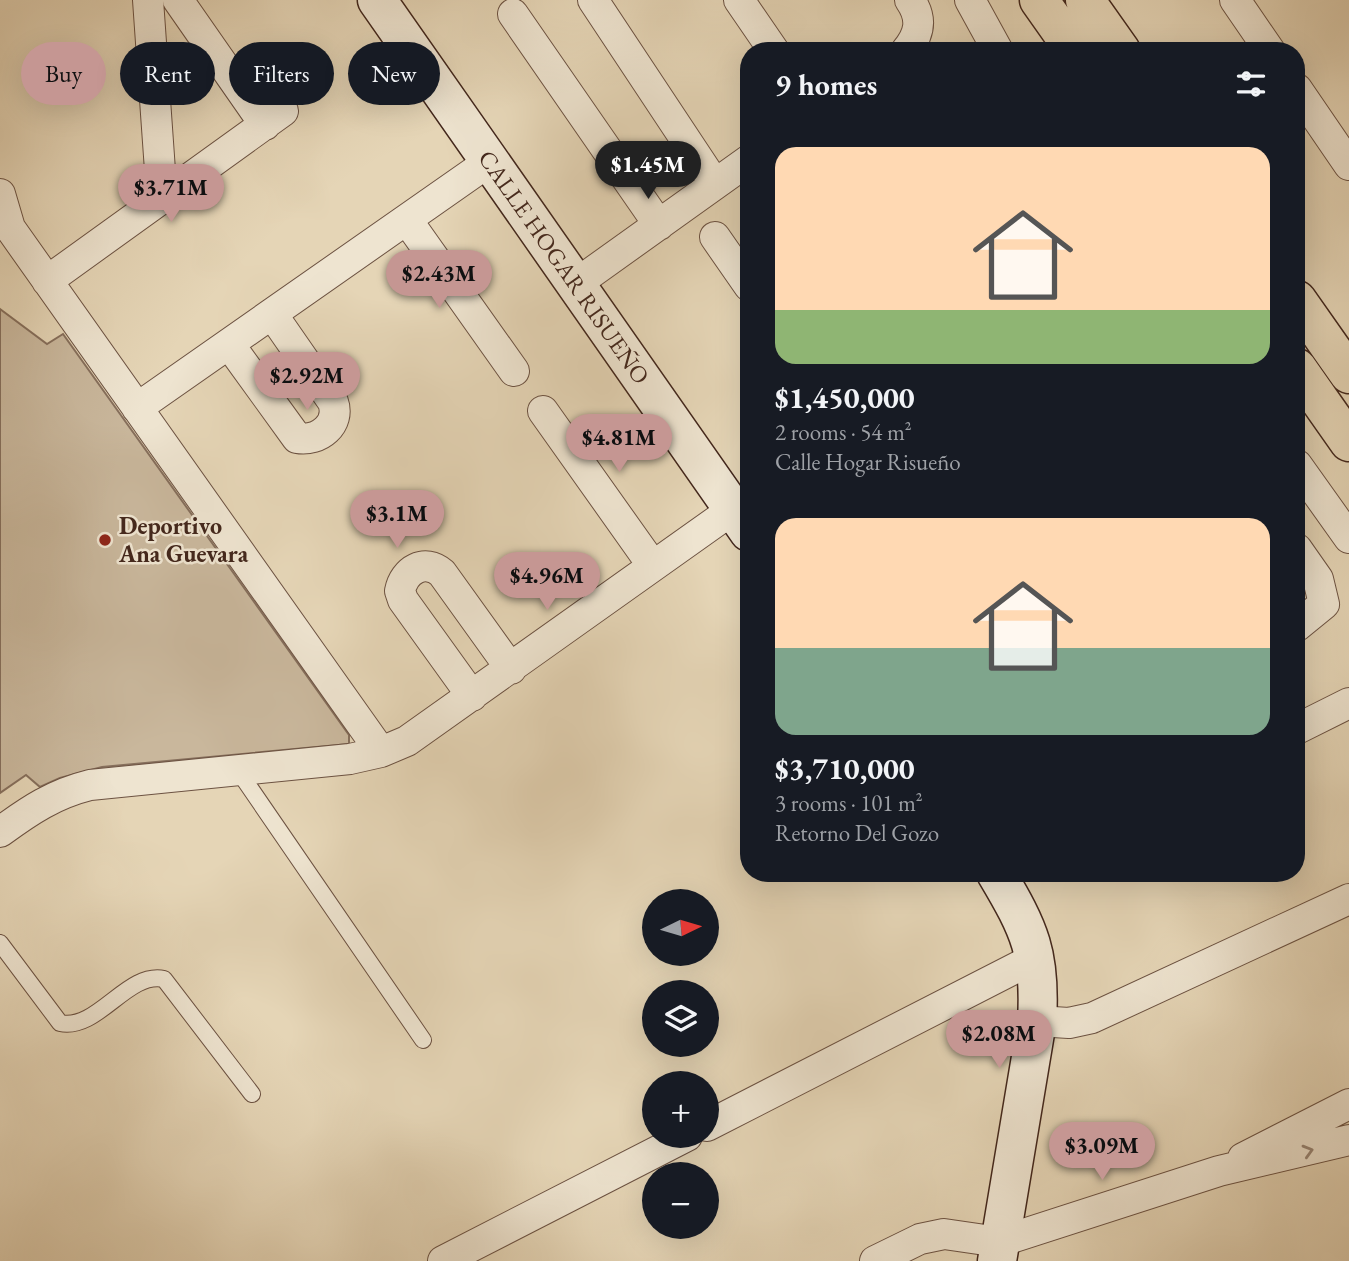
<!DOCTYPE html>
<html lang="en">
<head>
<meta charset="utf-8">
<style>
  :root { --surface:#171b24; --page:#20242c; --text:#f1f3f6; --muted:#9ea1a6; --accent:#c59692 }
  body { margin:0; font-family:"EB Garamond",serif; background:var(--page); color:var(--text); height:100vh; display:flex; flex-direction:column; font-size:26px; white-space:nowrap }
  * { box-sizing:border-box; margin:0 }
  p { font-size:23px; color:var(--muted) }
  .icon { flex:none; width:38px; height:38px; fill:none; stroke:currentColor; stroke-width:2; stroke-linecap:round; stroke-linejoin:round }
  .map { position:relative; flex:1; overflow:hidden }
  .details { position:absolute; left:740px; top:42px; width:565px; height:840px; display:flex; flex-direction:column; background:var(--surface); border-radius:28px; box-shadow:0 7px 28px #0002 }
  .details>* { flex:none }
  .top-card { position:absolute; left:21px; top:42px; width:614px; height:63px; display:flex; gap:14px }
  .needle { width:46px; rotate:85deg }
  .buttons { position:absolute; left:642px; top:889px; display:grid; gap:14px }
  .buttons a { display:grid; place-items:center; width:77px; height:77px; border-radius:50%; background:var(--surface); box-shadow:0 7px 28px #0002; font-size:35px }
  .price { position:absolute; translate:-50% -60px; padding:0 16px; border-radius:24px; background:var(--accent); color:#111; font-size:23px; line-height:46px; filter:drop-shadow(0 2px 4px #0008) }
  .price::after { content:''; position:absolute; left:50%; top:42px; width:21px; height:16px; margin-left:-10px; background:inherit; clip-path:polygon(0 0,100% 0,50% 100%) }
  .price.current { background:#222; color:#fff }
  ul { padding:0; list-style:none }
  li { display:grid; align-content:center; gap:14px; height:371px; padding:0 35px }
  li span { display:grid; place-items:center; height:217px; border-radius:21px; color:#555 }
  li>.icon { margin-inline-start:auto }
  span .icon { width:126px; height:126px; fill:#fffc; stroke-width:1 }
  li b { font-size:30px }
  h2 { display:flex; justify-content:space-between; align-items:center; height:84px; padding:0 35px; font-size:30px }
  .pill { padding:0 24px; border-radius:32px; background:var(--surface); box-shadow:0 7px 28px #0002; font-size:24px; line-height:63px }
  .pill.current { background:var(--accent); color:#111 }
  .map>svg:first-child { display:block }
</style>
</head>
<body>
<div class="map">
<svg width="1349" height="1261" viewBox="0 0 1349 1261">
  <rect width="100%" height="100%" fill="#e5d5b6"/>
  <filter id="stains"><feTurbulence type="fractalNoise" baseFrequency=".00286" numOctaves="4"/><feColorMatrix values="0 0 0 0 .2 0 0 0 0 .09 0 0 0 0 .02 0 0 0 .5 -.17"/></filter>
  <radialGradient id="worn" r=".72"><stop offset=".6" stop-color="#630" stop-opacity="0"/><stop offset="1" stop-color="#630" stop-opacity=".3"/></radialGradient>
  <path fill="#c9b79c" stroke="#866f5c" stroke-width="2" d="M0,309l47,35 16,-10 286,401v9l-247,23 -42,11 -20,9 -14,-12 -26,18z"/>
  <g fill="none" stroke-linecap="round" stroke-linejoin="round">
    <defs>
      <path id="lane" d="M237,769l186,271
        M0,943l60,80c38,8 67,-52 104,-44l88,115"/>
      <path id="street" d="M148,0l14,199
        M178,0l87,125
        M593,0l122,184
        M739,0l35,51
        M970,0l28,51
        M1235,0l35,51
        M513,14l146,211
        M906,51c14,-17 17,-32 4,-51
        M1297,89l52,76
        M0,194l10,34 371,524
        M407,220l107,151
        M715,237l34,49
        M47,281l236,-170
        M577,283l172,-123
        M229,344l68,94c22,4 44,-14 36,-36l-61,-88
        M137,408l353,-247
        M543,411l110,155
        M1297,465l52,73
        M1297,549l21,30 6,25 -27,22
        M472,696l-69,-96 -3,-9c4,-21 25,-33 42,-18l69,96
        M1297,729l52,-26
        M0,832c30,-22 54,-38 90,-47l260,-26 31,-7 26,-11 342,-243
        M1037,1021l32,2 23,-5 257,-119
        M707,1126l330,-169
        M1243,1158l106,-54
        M443,1261l244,-125
        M875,1261l45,-22 24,-5 55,8 220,-71 130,-31"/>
      <g id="secondary">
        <path id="s1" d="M377,0l372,532"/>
        <path d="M996,873c34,57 45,81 41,148l-40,240"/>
      </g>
      <path id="highway" d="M1039,0l36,51
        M1085,0l36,51
        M1297,300l52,74
        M1297,368l52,74"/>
    </defs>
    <use href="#lane" stroke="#6c5242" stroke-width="18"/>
    <use href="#street" stroke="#6c5242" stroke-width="32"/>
    <use href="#secondary" stroke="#43271c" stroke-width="41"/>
    <use href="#highway" stroke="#43271c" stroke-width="41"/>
    <use href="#lane" stroke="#eee4d0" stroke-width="16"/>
    <use href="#street" stroke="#eee4d0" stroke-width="30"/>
    <use href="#secondary" stroke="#eee4d0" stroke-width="38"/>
    <use href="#highway" stroke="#e5d5b6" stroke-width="38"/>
  </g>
  <defs><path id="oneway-chevron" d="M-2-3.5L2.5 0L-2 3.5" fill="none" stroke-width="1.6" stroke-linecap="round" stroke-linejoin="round" transform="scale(1.75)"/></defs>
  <use stroke="#988676" href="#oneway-chevron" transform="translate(1308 1151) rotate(-16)"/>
  <circle fill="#8f2418" stroke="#eee4d0" stroke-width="2.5" cx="105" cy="540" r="7"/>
  <g text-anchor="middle" stroke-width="5" stroke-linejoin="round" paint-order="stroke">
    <g font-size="24" fill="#43271c" stroke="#eee4d0">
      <text dy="8" stroke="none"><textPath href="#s1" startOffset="326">CALLE HOGAR RISUEÑO</textPath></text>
    </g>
    <g font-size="24" font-weight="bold" fill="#43271c" stroke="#eee4d0" text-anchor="start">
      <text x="119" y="534">Deportivo<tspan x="119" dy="28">Ana Guevara</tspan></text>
    </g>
  </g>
  <rect width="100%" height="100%" filter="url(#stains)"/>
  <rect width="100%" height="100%" fill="url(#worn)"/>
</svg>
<div class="buttons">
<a><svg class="needle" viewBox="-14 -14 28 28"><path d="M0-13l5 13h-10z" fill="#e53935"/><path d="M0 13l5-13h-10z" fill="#9ea1a6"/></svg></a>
<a><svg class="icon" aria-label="layers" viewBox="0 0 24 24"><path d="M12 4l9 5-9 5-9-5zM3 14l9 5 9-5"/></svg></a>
<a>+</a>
<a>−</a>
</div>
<b class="price current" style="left:648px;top:201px">$1.45M</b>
<b class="price" style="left:171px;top:224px">$3.71M</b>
<b class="price" style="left:439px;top:310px">$2.43M</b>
<b class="price" style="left:307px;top:412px">$2.92M</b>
<b class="price" style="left:619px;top:474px">$4.81M</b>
<b class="price" style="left:397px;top:550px">$3.1M</b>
<b class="price" style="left:547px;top:612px">$4.96M</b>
<b class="price" style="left:999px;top:1070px">$2.08M</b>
<b class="price" style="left:1102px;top:1182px">$3.09M</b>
<div class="top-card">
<a class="pill current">Buy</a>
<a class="pill">Rent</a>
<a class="pill">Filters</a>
<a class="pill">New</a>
</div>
<section class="details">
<h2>9 homes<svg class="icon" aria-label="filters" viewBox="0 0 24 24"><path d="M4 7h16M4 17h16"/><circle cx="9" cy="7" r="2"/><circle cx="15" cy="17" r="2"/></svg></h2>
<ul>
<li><span style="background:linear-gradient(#ffd9b3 75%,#8fb573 0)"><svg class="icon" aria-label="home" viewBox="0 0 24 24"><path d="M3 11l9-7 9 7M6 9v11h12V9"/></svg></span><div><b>$1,450,000</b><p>2 rooms · 54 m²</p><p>Calle Hogar Risueño</p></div></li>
<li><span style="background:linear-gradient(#ffd9b3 60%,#7fa58c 0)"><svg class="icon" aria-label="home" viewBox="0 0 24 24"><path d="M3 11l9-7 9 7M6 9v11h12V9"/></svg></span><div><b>$3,710,000</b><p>3 rooms · 101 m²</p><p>Retorno Del Gozo</p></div></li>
</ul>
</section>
</div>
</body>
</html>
